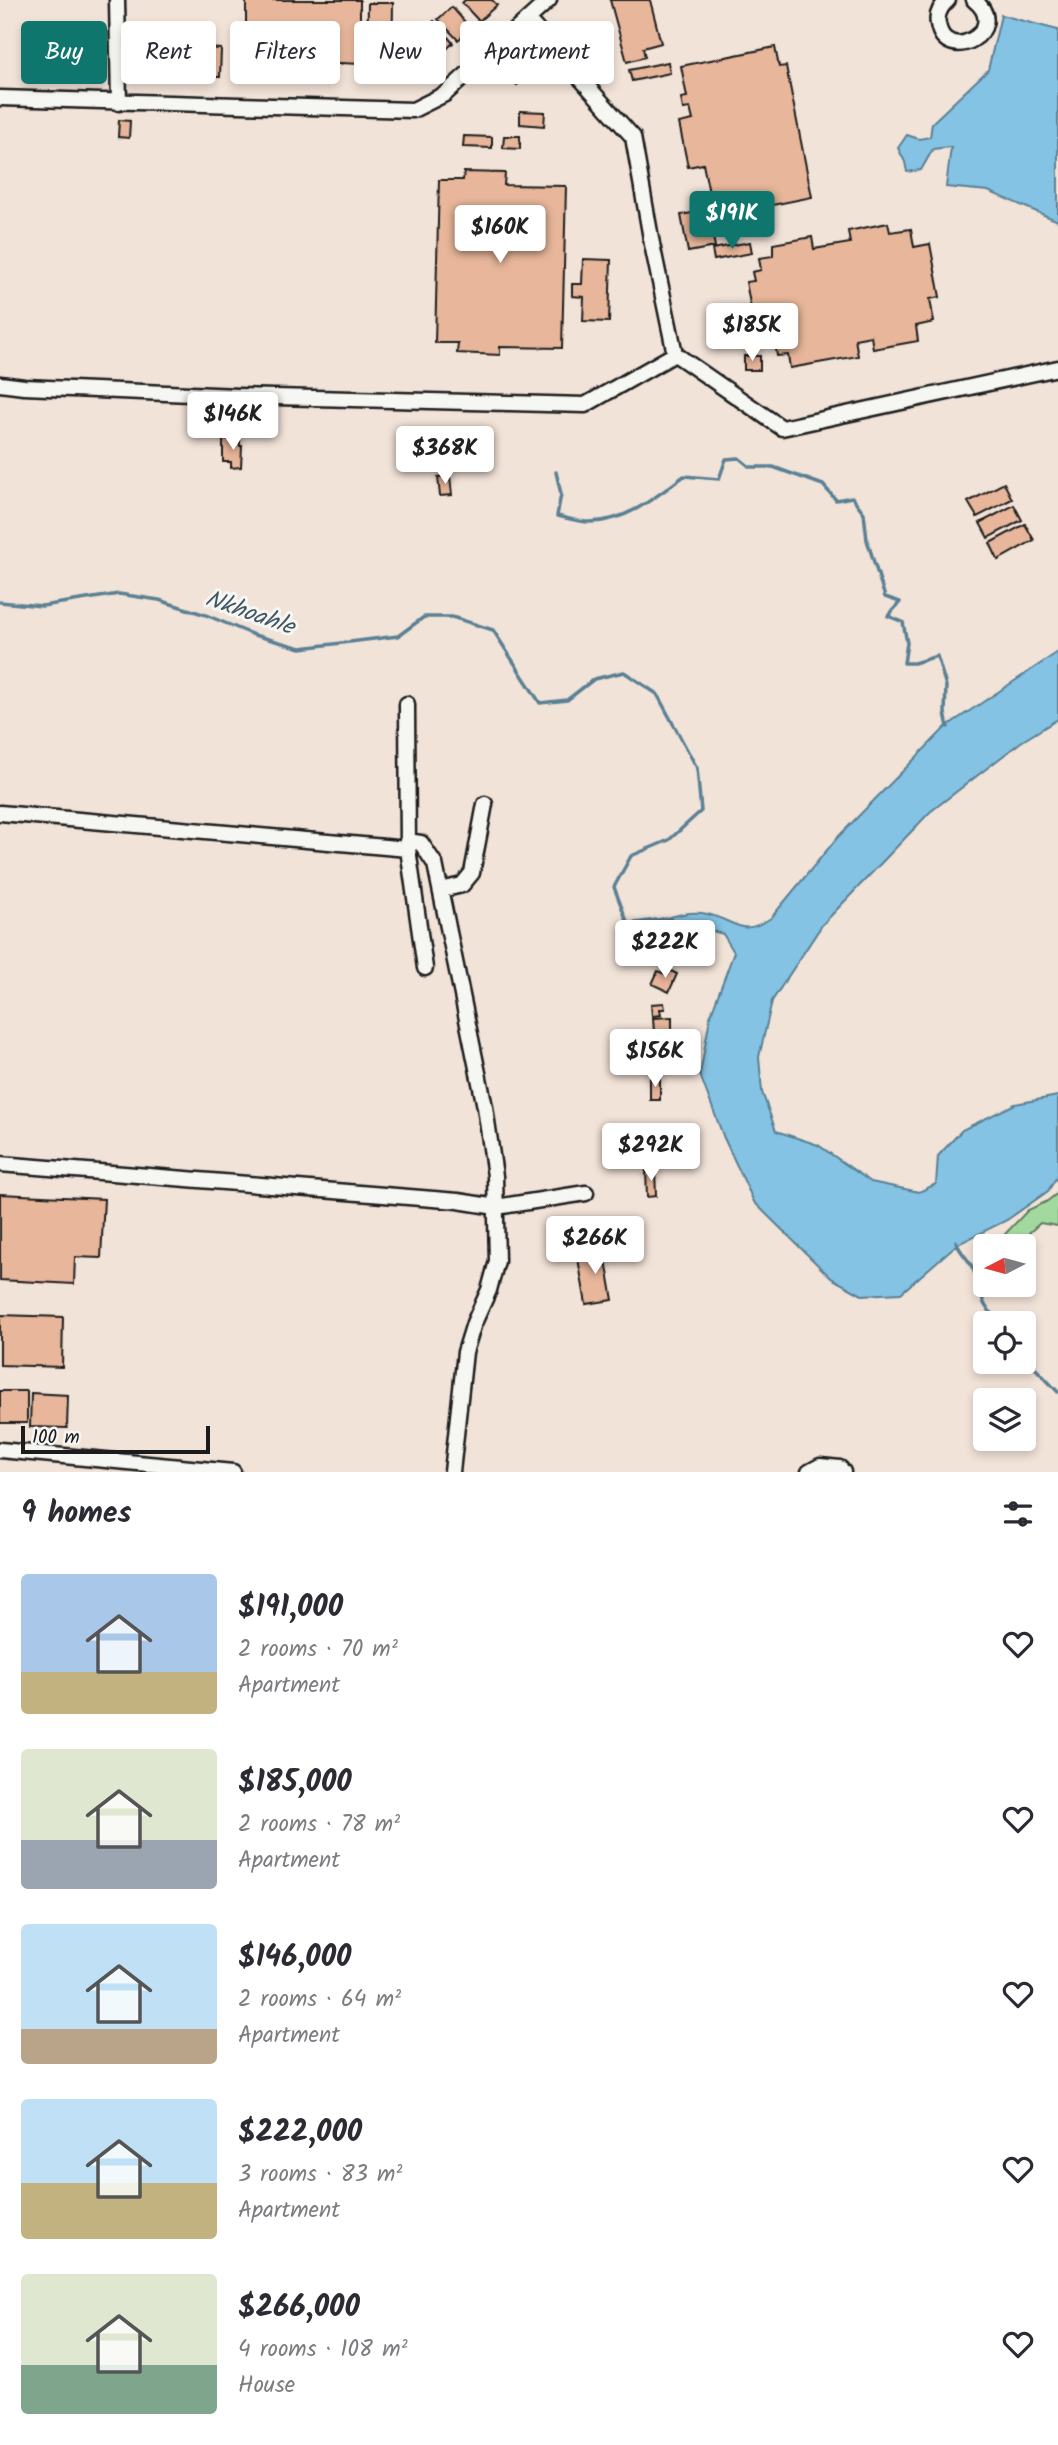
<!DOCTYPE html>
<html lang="en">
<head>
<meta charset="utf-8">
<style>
  :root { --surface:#fff; --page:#f7f7f7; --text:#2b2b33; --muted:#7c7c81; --accent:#0f766e }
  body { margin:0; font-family:Kalam,sans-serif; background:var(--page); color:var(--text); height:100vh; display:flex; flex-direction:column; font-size:26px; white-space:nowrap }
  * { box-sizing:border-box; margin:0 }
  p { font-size:23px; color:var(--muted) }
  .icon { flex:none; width:38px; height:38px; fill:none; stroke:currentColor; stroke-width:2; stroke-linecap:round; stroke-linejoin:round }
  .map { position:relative; height:1472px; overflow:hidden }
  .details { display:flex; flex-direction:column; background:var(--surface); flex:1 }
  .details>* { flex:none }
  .top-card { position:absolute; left:21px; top:21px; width:700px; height:63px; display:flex; gap:14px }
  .needle { width:46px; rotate:264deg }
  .fabs { position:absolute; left:973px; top:1234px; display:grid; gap:14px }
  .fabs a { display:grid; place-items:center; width:63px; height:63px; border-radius:7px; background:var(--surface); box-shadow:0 4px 10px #0003; font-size:35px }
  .scale { position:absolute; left:21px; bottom:18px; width:189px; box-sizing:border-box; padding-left:7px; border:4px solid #1c1c1c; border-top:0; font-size:19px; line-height:24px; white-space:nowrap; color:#1c1c1c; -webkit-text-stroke:5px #f6f6f2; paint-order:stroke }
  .price { position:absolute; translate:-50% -60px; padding:0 16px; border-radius:7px; background:#fff; color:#222; font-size:23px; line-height:46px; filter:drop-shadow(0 2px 4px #0008) }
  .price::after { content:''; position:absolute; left:50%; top:42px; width:21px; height:16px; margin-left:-10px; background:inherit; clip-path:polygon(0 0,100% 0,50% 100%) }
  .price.selected { background:var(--accent); color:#fff }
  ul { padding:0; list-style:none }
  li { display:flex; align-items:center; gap:21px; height:175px; padding:0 21px }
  li span { display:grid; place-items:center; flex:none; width:196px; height:140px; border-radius:7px; color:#555 }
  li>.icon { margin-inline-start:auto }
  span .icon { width:84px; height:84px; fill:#fffc; stroke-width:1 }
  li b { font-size:30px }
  h2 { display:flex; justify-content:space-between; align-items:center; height:84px; padding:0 21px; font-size:30px }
  .chip { padding:0 24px; border-radius:7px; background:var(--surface); box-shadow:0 4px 10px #0003; font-size:24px; line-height:63px }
  .chip.selected { background:var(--accent); color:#fff }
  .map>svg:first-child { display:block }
</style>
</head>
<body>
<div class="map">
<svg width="1058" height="1472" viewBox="0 0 1058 1472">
  <rect width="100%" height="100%" fill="#f2e3d8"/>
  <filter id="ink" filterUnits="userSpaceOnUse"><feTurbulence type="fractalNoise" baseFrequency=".0143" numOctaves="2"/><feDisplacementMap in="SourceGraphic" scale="14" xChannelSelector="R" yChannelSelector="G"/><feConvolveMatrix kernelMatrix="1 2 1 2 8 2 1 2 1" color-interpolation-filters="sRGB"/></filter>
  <g filter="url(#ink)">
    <path fill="#a2d99e" stroke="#5f7a5d" stroke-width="2" d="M1058,1193v33l-18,-3 -22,20 -13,-9 23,-24 18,-8z"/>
    <path fill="#84c3e4" stroke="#5a8094" stroke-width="2" d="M1001,15l57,15v191l-70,-30 -42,-4 5,-40 -18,2 -12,21 -14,2 -2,-10 -7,-14 9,-13 12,4 11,-2 2,-14 56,-53z
      M1058,652v67l-37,23 -91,70 -108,113 -50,76 -13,56 3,35 14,39 42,14 53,37 48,10 17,-8 2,-28 24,-26 53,-26 43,-8v79l-10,16 -41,29 -51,25 -55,48 -39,2 -31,-17 -77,-76 -30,-64 -24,-63 10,-58 24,-65 -11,-18 -56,-16c13,-4 27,-7 40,-4 30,7 33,24 64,4l66,-80 110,-112z"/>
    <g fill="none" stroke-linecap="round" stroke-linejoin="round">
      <path stroke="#5a8094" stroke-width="3.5" d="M556,472l5,22 -4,22c10,2 22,6 33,6 36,0 66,-25 94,-46l35,3 7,-20 13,-1 11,9h23l50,18 13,15 16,-3 12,16 3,27 18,57 15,5 -12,14 15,6 4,21 -3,20h10l23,-7 9,30 -1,27 3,14
        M0,602l42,4 77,-12 40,6 47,15 48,20 47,13 97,-12 26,-19h28l41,13 47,73 27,-3 27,-21 30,-7 33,22 40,74 4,43 -32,29 -38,16 -17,31 14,37 42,-6
        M956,1241c2,9 10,15 15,24 15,25 1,43 38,58
        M1024,1334l10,13 1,21 23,24"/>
    </g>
    <path fill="#e8b69a" stroke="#1c1c1c" stroke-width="2" d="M246,0h114v64l-19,-1v1h-42v-3h-8v3h-19v-4h-7v4h-19z
      M465,0h27l5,5 -18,16 -17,-18z
      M610,0h40l11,43 -18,5 2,9 -18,5z
      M368,3h25l-1,69 -25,-1z
      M452,7l19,22 -13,11 -20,-21z
      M434,21l19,22 -17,16 -20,-22z
      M775,47l4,20 7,-1 26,131 -98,20 -11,-53 -15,3 -9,-44 14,-3 -3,-12 -7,1 -2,-11 6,-1 -6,-31z
      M204,48l17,1 -1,28h-17z
      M410,48l22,16 -11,11h-10z
      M176,62l24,2 -1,13 -24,-1z
      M668,62l2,11 -38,8 -3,-11z
      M519,68l7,8 -9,9 -7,-8z
      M520,111l25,1 -1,14 -24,-2z
      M119,120l11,1 -1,17 -11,-1z
      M464,136l28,1v11l-29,-1z
      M504,136h16v13l-17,-1z
      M464,172l41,1 -1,12 62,1 -4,162 -62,-1v8l-43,-2 1,-10h-23l4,-163h24z
      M708,210l7,37 -27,5 -7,-37z
      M888,223l2,9 21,-3 3,18 16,-3 10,53 -10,2 4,23 -18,4 2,15 -45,8 -2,-13 -16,3 3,17 -68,12 -2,-13 -11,1 -2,-13 -8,1 -2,-10 -9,2 -10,-54 8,-1 -2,-9 9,-2 -2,-12 14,-2v-12l39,-7 2,12 36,-6 -2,-12z
      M750,242l2,11 -38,7 -2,-11z
      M583,259l28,1 -2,62 -26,-1 1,-24 -12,-1v-12h10z
      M744,356h16v14h-16z
      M223,439h17v7h2l-1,21 -10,1v-6h-8z
      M450,476l2,19 -12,1 -2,-19z
      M1004,483l8,16 -35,18 -9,-15z
      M1014,505l8,15 -34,18 -8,-15z
      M1025,524l9,16 -36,20 -8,-17z
      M669,970l8,4 -8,18 -17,-8 6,-13 9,4z
      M664,1003l1,6h-5l1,6 -9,1 -1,-12z
      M672,1017v15h-18l-1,-14z
      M650,1078h10v22h-10z
      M641,1133l13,2 -2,20 -13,-2z
      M646,1169h9l1,27 -9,1z
      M0,1194l104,5 -3,59 -26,-1 -1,27 -74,-4z
      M604,1249l9,51 -27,4 -9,-51z
      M0,1315l63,2 -1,50 -62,-2z
      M0,1391h27v32h-27z
      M31,1393l37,2 -1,33 -37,-1z"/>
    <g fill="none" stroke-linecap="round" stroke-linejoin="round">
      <defs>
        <path id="minor" d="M117,0l2,103
          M948,0c-7,6 -12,14 -10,24 7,43 74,6 36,-24
          M528,20l105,117 19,107 23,110
          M0,98l413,12 32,-16 104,-94
          M0,384l24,3 214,9 347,9 90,-51 107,74 276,-60
          M407,704l1,145 17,119
          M0,813l408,36
          M407,841l14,2 14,21 50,243 10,69 2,85 -8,29 -15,33 -9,29 -13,120
          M441,890l21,-5 10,-12 13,-69
          M0,1164l458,37 38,6 90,-14
          M0,1450l233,22
          M809,1472l11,-6 20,2 3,4"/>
      </defs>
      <use href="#minor" stroke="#1c1c1c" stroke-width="19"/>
      <use href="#minor" stroke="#f6f6f2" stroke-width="14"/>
    </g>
  </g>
  <g text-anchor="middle" stroke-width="6" stroke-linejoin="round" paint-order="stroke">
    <g font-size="24" font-style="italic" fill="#405662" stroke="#f6f6f2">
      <text transform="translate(250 612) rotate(19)" y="8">Nkhoahle</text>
    </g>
  </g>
</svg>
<div class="fabs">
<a><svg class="needle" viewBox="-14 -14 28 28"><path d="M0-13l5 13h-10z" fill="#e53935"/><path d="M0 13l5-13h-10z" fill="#7c7c81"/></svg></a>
<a><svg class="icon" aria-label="locate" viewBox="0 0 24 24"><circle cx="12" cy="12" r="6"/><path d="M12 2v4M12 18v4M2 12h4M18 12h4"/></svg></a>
<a><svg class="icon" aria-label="layers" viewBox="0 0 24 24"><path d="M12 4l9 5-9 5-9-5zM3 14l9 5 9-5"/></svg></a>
</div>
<div class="scale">100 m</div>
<b class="price selected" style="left:732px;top:251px">$191K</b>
<b class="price" style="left:500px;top:265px">$160K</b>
<b class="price" style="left:752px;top:363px">$185K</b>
<b class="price" style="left:233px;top:452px">$146K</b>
<b class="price" style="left:445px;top:486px">$368K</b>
<b class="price" style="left:665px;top:980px">$222K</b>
<b class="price" style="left:655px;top:1089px">$156K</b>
<b class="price" style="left:651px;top:1183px">$292K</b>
<b class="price" style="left:595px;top:1276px">$266K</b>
<div class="top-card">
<a class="chip selected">Buy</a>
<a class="chip">Rent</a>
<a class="chip">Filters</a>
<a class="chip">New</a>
<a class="chip">Apartment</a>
</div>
</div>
<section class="details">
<h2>9 homes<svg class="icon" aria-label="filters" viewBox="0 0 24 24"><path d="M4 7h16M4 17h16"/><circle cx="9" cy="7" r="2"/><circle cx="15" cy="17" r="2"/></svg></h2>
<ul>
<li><span style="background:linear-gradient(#a9c7e8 70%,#c2b280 0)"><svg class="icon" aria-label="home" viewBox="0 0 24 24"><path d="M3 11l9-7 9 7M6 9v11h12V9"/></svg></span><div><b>$191,000</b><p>2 rooms · 70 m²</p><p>Apartment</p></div><svg class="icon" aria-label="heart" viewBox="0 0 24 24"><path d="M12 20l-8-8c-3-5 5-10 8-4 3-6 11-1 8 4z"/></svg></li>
<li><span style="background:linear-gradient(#dfe7d0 65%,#9aa5b1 0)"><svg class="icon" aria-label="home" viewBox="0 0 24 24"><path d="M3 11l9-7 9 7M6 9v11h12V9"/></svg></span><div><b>$185,000</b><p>2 rooms · 78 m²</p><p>Apartment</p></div><svg class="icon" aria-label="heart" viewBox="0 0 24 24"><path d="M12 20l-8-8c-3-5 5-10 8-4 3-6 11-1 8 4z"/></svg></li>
<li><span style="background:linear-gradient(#bfe0f5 75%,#b9a48a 0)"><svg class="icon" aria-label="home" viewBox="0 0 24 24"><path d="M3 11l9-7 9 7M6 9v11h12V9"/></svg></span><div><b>$146,000</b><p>2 rooms · 64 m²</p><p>Apartment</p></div><svg class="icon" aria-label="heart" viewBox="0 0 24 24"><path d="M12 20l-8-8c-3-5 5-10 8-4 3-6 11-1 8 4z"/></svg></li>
<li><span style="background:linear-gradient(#bfe0f5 60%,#c2b280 0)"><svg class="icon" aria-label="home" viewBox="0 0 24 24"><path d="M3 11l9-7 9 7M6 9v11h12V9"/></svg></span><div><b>$222,000</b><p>3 rooms · 83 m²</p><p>Apartment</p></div><svg class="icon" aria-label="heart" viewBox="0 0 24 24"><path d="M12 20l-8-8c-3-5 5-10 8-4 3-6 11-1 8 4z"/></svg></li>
<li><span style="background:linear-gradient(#dfe7d0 65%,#7fa58c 0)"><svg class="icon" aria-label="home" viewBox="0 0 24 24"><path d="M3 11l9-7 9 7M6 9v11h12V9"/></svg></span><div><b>$266,000</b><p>4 rooms · 108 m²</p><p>House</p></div><svg class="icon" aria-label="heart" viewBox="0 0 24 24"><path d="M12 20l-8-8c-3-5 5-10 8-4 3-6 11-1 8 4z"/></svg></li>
</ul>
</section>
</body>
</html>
